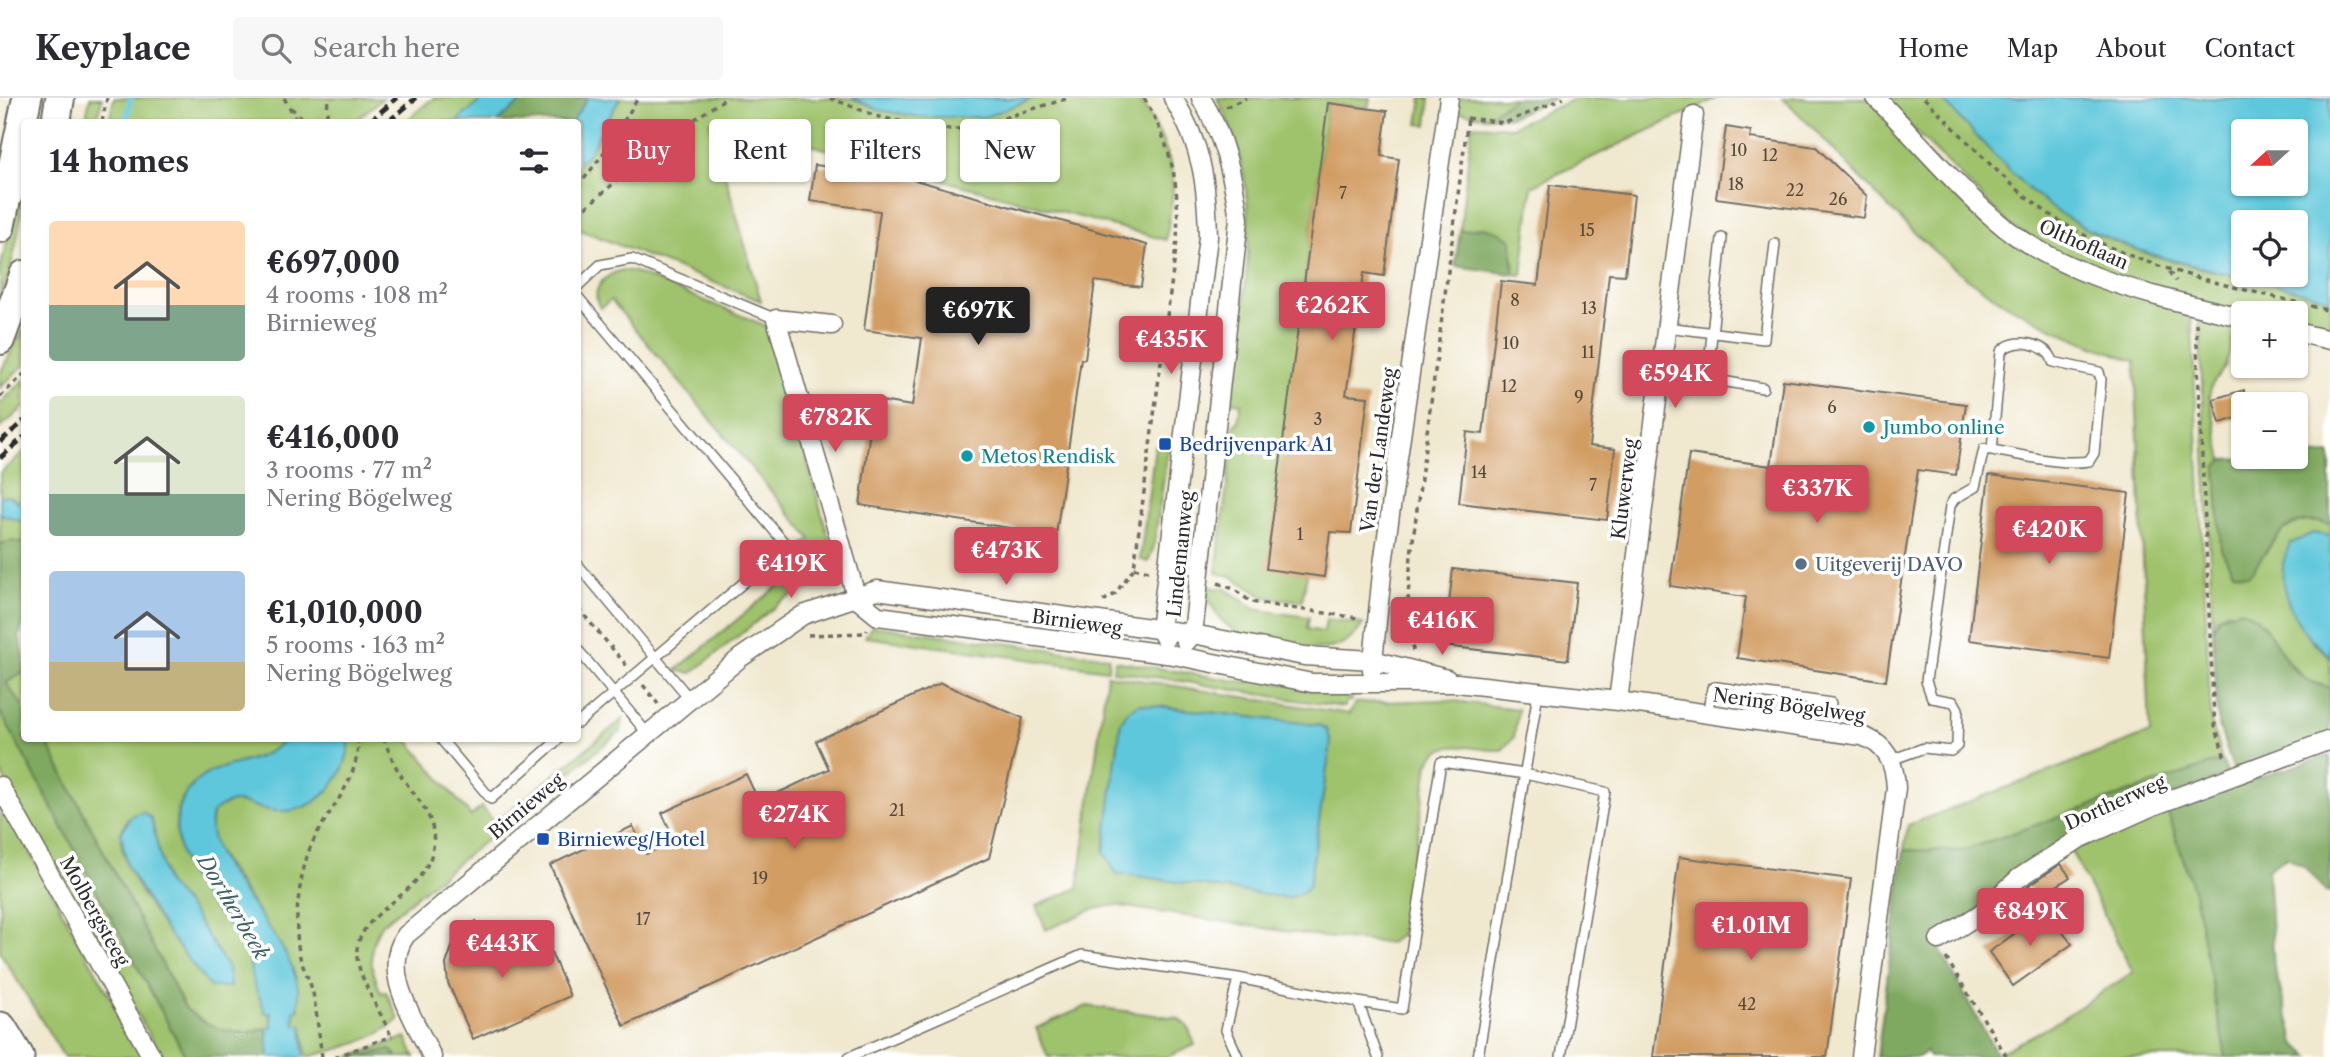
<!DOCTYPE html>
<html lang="en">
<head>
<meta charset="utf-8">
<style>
  :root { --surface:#fff; --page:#f7f7f7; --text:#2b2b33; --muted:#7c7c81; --line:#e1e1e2; --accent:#d1495b }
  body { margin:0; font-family:"Libre Caslon Text",serif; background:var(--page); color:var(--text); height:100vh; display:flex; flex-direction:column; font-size:26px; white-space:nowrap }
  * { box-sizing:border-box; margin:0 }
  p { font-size:23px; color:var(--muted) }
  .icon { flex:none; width:38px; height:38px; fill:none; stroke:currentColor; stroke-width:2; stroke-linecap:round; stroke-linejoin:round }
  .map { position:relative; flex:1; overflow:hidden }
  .sheet { position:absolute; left:21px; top:21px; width:560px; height:623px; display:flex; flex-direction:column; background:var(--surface); border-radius:7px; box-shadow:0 2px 5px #0004 }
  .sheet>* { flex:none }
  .banner { position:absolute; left:602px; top:21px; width:665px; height:63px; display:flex; gap:14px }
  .needle { width:46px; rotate:249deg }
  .buttons { position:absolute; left:2231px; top:21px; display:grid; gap:14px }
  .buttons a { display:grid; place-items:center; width:77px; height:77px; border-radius:7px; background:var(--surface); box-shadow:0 2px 5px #0004; font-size:35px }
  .price { position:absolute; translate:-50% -60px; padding:0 16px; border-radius:7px; background:var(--accent); color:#fff; font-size:23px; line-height:46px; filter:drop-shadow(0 2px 4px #0008) }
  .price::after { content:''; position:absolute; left:50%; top:42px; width:21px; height:16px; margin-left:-10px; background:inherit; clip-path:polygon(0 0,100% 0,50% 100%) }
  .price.active { background:#222; color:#fff }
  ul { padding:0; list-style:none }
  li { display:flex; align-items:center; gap:21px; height:175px; padding:0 28px }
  li span { display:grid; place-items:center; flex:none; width:196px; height:140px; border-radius:7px; color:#555 }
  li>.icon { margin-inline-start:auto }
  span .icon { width:84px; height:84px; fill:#fffc; stroke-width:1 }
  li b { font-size:30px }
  h2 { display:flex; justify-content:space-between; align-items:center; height:84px; padding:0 28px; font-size:30px }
  .chip { padding:0 24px; border-radius:7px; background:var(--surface); box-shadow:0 2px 5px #0004; font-size:24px; line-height:63px }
  .chip.active { background:var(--accent); color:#fff }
  header { display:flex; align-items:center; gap:42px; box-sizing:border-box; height:98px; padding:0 35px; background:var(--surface); border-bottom:2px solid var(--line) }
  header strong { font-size:33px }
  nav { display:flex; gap:38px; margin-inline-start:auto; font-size:24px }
  .search { width:490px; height:63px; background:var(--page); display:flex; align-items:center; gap:18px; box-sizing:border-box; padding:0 24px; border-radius:7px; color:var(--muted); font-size:26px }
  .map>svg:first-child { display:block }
</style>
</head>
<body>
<header>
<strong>Keyplace</strong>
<div class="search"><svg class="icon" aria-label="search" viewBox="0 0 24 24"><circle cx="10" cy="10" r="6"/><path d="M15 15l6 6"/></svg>Search here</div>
<nav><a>Home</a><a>Map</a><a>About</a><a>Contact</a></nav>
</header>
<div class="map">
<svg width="2330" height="959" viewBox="0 0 2330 959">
  <rect width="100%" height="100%" fill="#fff"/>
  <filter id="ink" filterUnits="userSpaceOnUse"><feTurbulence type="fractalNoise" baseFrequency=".0143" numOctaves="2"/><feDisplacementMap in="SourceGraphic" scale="14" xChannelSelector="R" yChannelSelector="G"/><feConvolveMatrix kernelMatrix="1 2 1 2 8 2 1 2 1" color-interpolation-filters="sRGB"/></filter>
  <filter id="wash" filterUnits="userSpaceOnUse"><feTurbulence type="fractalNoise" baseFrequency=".00686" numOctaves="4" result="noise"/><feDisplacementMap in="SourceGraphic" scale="28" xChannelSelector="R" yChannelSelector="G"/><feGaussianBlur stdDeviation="1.57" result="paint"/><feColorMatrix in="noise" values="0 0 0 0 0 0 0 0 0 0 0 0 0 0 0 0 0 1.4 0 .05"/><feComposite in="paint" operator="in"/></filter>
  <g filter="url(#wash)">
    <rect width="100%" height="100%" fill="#f0e8cf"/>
    <path fill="#9fc26c" stroke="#65764c" stroke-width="2" fill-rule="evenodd" d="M90,0h12l-5,24h-12z
      M114,0h269l-29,24h-245z
      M433,0h51l-28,24h-51z
      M620,0h232l27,12 41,7h65l49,-19h104c18,24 37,62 35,92 -1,17 -5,34 -7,50l-431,-115 -16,-4 -9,2 51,178 -183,-72v-65l10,-10z
      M1217,0h153l-2,10 -40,-5 -27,208 6,263 -5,27 -38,-4 -33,-21 -15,-3 19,-150h3l3,-20 -12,-2c14,-105 41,-205 -12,-303z
      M1422,0h8l-3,27 -9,-1z
      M1458,0h57l-30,19 -29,-6z
      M1577,0h140l-185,88 -10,89 -9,-1 2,-11 -30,-36 -25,4 12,-106 39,2z
      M1783,0h86l147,141 175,71 20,411 11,39 -260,91 -58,-1 4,-25 242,-92 -15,-372c-60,-20 -117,-45 -168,-83 -64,-48 -125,-123 -184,-180z
      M1882,0h58c41,40 80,91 129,121 80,48 174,54 261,80v36l-34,-8v-14h-52l-90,-23 -78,-29 -65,-35z
      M24,64c0,47 -7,93 -24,137v-29z
      M619,173h13l137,56 64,226 -6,2 3,11 -7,12 -41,23 -90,72 -17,-2 132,-109 -10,-12 14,-11 -200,-239 -11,8c-10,-18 2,-31 19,-37z
      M2199,219l36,10 1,3 -11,37 -13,18 -3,11 14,64 -7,8 5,81 45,4c14,-27 34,-37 64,-29v12l-17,-3 -23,11 22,98 18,14v32l-22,-7 -24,-24 -16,-24 -39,-22 -11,5 -5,14z
      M24,230v37l-24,23v-15z
      M24,282v27l-24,21v-24z
      M1155,348l13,2 -14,98 -6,16 -8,-3z
      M24,354v48l-7,1 -8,-5h-9v-23z
      M0,416l24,8v21l-24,1z
      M1206,489l19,2 33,21 51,7 -2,12 17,3 2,-13 37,5c-7,11 -15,20 -28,23 -20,5 -83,-5 -100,-16 -16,-10 -26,-26 -29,-44z
      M872,528l237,31 -1,13 -243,-33z
      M1115,563l121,20 13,1 1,-3 102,14 -1,8h-5l-1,6c-78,-10 -154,-26 -232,-36z
      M24,574v36l-18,-25z
      M1107,577l242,39 6,-11 90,-3 73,9 -4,28 -12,13c-27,2 -61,-16 -74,14l-24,161 -4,10 -11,8 -65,-6 -210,-32 -23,5 -45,20 -10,-24 42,-18zM1139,606l180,21 8,5 4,12 -22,144 -8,7 -197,-42 17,-129 7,-11z
      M0,613l186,346h-24l-162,-286z
      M623,621l-3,13 -238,192c-16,25 -12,43 -1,69l5,-1 13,27c-25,23 -61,30 -92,38l-5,-31 -7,-1 -1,-14 5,-2 -19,-64 -65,-97 -5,-13 2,-22c27,-23 37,-3 66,-2 41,2 69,-34 72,-73l57,1 64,77 11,-9 13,16z
      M45,641h240c-25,30 -71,21 -97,51 -24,29 -7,73 11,100 14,21 34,36 47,58 6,11 4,21 7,31 6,18 18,29 19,49 -9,1 -18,5 -27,6 -20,3 -46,-14 -60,-26zM151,720l15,64 25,28 37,58 -18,19c-27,-35 -90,-108 -89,-152 0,-4 4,-11 6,-15z
      M0,702l144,257h-80l-64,-105z
      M2166,709l28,85 32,165h-228l-1,-3 52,-27 84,-55 -63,-123z
      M1087,908l90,12 10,7 8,20 -28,12h-119l-12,-29z
      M406,939l9,20h-18l-1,-4 -46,4z"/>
    <path fill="#7fa860" stroke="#556a46" stroke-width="2" d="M526,0h62l-16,24h-75z
      M1515,0h40l-45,19h-25z
      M1485,129l15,5 12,8 1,34 -58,-8 5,-35z
      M2330,356v70c-48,-13 -56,19 -81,51l-16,-3 -12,-23 -5,-82 7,-7z
      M11,443l13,2v79l-5,14 5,21v15l-18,11 18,25v30l21,1 140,269c26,22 49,29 82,20l2,29h-83l-186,-346v-167z
      M2241,512c32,9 38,55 68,71 6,3 14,5 21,7v48l-96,36 -16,-49 -5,-93 6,-14z
      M2330,657v137l-5,-1 -21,-25 -17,-9 -19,12 6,98 21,76 15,14h-84l-32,-165 -28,-85z
      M2222,662l6,15 -115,42 -176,127 61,113h-69l-3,-5 -8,5h-41l27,-207 58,1z
      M390,951l7,8h-36z"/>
    <path fill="#5fc7db" stroke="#457983" stroke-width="2" fill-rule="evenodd" d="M484,0h42l-29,24h-41z
      M588,0h32l-32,56 -10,10v-42h-6z
      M852,0h182l-49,19h-65l-41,-7z
      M1940,0h390v201c-88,-27 -180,-33 -261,-80 -48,-28 -89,-82 -129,-121zM2244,33h52v53h-52zM2244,124h52v53h-52z
      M0,398h9l15,10v16l-24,-8z
      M2313,435l17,3v120c-33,-25 -61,-71 -40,-112z
      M1139,606l180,21 8,5 4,12 -22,144 -7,7 -14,5 -172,-25 -12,-21 17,-130 7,-11z
      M285,641h65c-3,38 -31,74 -72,72 -29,-1 -39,-21 -66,2 -15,59 98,127 86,196l-4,2 1,14h7l2,32h-35l-2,-29h5l-1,-15h-6c-3,-12 -10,-23 -13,-35 -3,-11 0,-20 -7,-31 -12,-22 -33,-36 -47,-57 -21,-33 -34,-77 -2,-108 24,-23 64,-14 89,-43z
      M143,714l8,6 15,64 25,28 37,58 2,19h-20l-46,-59 -37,-62 -6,-32 10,-18z"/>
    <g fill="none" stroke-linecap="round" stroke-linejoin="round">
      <path stroke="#5fc7db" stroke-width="6" d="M126,24l5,-24"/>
    </g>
    <g id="blocks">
      <path fill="#d29d63" d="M1328,5l59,8 -6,45 18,3 -15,117 -20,-3 -18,122 22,2 -17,136 -21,-1 -6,45 -58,-8z
        M1726,29l25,4 -1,7 66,9 51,49 -3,22 -148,-20z
        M815,67l89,12 243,68 -6,42 -46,-6 -10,78h-4l-25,176 -196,-30 14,-105 38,6 10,-68 -58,-8 16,-119 -70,-10z
        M1550,87l84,10 -9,80 -16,-1 -20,172 26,3 -8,71 -148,-17 8,-71 16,2 18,-153 37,4z
        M1783,282l183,24 -10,71 -38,-5 -32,211 -149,-23 9,-61 -76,-11 19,-132 82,12z
        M2244,292v26l-24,7 -7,-24z
        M1989,377l140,18 -20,165 -140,-18z
        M1453,471l124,14 -9,77 -124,-14z
        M941,585l82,35 -34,140 -365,168 -74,-161 83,-39 13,28 29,-13 -13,-28 84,-39 13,28 70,-33 -13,-28z
        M1679,759l172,22 -24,178h-174z
        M2061,766l9,13 -33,22 -9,-13z
        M2046,813l26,33 -59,42 -24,-34z
        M476,823l14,31 51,-23 29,67 -97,43 -25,-56 -2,-19 7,-20z"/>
    </g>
  </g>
  <g filter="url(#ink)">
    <use href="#blocks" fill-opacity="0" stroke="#706d64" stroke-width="2"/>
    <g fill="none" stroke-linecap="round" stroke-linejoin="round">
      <defs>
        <path id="lane" d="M1722,140l-14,135 2,6 53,9
          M578,188l22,-21 32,-6 144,60
          M578,199l209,249 -209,177
          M1666,229l98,12 11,-95
          M578,467l112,134
          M578,552l69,83
          M1707,617l5,-27 5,-1 114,16
          M440,640l51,61 69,-61
          M1891,662l33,-12 27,3 6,-5 1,-37 -4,-7 -22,-4 -6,-17 24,-175 4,-7 21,-12 9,-38c33,4 73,17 105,12l5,-8 7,-73 -2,-8 -46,-10c-4,-19 -41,-26 -52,-10l-9,98
          M1358,904l44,7 39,-247 84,12 80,18 -44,265
          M849,959l233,-102 156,23 120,24 20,55
          M1238,959l-12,-27 12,-52
          M1478,959l60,-364"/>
        <path id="street" d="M1876,0c39,39 75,83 116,119 67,60 167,80 252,101
          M832,227l-56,-6 81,280 21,17 296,39 138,28h145l161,18 244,35c24,8 33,27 34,52l-35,269
          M2296,234l34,8
          M1165,541l-5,-9 48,-393c-1,-55 -6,-91 -35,-139
          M1186,544l7,-8 46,-415c-6,-44 -15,-83 -38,-121
          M1372,572l11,-106 66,-466
          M1618,603l76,-586
          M0,688l152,271
          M1939,842l41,-26 39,-36 60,-39 74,-33 177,-66
          M432,959c-16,-36 -53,-85 -26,-122l334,-277 63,-43 74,-25 316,44 111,22 69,4 74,19"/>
        <path id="primary" d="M56,24l4,-24
          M0,130l27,-130
          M0,242l24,-65"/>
        <path id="highway" d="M0,108l8,-17
          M0,931l17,28"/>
      </defs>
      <use href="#lane" stroke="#706d64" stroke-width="12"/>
      <use href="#street" stroke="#706d64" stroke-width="21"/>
      <use href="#primary" stroke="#706d64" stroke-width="32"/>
      <use href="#highway" stroke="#706d64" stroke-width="37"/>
      <path stroke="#706d64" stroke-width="3.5" stroke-dasharray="5 5" stroke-linecap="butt" d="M284,0l14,24
        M830,0l49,19 59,12h29l102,-31
        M1924,0c43,41 84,90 134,122 83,52 180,66 272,91
        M1226,9l20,-9
        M291,10l15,13 21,-7 1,-16
        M1467,20l38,5 59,-25
        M102,24l5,-24
        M578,89l31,-41 29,-48
        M578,116l89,-76 59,-40
        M2169,174l7,9
        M2196,225l17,377 2,25 10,33
        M0,299l24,-23
        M1134,470l15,3
        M1218,485l16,6 17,13 107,16
        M1103,503l12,-7 19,-26 43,-328c3,-56 -5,-93 -33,-142
        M578,510l49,58
        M1393,524l17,2
        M808,537l58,-2 1,-3
        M1413,553l-5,-55 3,-41 57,-437
        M643,587l15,19
        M383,640c6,13 11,27 19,39 11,17 29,34 31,55 9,64 -88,76 -75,131 6,25 23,49 33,73
        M1946,860l61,99
        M322,959c-3,-21 -5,-43 -9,-64 -3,-14 -12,-27 -14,-41 -5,-29 -1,-63 7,-92 12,-44 54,-72 52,-122
        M335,959l57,-21"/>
      <use href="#lane" stroke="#fff" stroke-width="9"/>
      <use href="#street" stroke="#fff" stroke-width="18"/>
      <use href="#primary" stroke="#fff" stroke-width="28"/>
      <use href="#highway" stroke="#fff" stroke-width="33"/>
      <path stroke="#2b2b2b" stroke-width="5" stroke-dasharray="10 5" stroke-linecap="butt" d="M369,24l28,-24
        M388,24l28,-24
        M0,344l24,-21
        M0,360l24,-21"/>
    </g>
  </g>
  <g fill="#0f9aa8" stroke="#fff" stroke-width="2.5">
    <circle cx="1869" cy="329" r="7"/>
    <circle cx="967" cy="358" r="7"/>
  </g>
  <g fill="#1a4fb4" stroke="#fff" stroke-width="2.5">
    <rect x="1158" y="339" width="14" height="14" rx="3.5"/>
    <rect x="536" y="734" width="14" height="14" rx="3.5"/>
  </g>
  <circle fill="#5c6f8a" stroke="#fff" stroke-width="2.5" cx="1801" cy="466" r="7"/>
  <g text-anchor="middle" stroke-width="7" stroke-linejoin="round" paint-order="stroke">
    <g font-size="16" fill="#554839">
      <text x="1739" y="58">10</text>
      <text x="1770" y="63">12</text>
      <text x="1736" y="92">18</text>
      <text x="1795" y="98">22</text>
      <text x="1343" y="101">7</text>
      <text x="1838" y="107">26</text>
      <text x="1587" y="138">15</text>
      <text x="1515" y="208">8</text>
      <text x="1589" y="216">13</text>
      <text x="1511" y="251">10</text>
      <text x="1588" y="260">11</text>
      <text x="1509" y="294">12</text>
      <text x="1579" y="305">9</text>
      <text x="1832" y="315">6</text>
      <text x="1318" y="327">3</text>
      <text x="1479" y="380">14</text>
      <text x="1593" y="393">7</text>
      <text x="1300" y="442">1</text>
      <text x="897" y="718">21</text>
      <text x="760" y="786">19</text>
      <text x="643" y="827">17</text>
      <text x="1747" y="912">42</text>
    </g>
    <g font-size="19" fill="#2b2b2b" stroke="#fff">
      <text transform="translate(2084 146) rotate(24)" y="7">Olthoflaan</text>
      <text transform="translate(1378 352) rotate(-82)" y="7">Van der Landeweg</text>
      <text transform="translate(1624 391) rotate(-83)" y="7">Kluwerweg</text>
      <text transform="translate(1180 456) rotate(-84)" y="7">Lindemanweg</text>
      <text transform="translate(1077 524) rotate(8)" y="7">Birnieweg</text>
      <text transform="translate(1789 607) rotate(8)" y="7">Nering Bögelweg</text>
      <text transform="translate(2115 704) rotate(-24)" y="7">Dortherweg</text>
      <text transform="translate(526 708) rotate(-40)" y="7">Birnieweg</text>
      <text transform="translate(95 813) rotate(61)" y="7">Molbergsteeg</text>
    </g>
    <g font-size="19" fill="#0d838f" stroke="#fff" text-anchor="start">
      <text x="1883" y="336">Jumbo online</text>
      <text x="981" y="365">Metos Rendisk</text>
    </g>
    <g font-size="19" fill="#164399" stroke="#fff" text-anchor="start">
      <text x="1179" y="353">Bedrijvenpark A1</text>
      <text x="557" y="748">Birnieweg/Hotel</text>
    </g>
    <g font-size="19" fill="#4e5e75" stroke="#fff" text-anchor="start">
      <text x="1815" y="473">Uitgeverij DAVO</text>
    </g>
    <g font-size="21" font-style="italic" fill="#3d6269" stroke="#fff">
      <text transform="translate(233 809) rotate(59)" y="7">Dortherbeek</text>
    </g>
  </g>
</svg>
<div class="buttons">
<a><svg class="needle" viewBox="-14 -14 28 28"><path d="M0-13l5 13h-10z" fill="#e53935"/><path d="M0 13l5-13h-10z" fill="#7c7c81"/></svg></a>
<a><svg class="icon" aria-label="locate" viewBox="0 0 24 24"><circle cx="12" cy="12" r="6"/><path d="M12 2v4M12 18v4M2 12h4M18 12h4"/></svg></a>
<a>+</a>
<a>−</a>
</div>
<b class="price" style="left:1332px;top:244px">€262K</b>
<b class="price active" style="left:978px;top:249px">€697K</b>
<b class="price" style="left:1171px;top:278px">€435K</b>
<b class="price" style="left:1675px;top:312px">€594K</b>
<b class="price" style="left:835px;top:356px">€782K</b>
<b class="price" style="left:1817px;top:427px">€337K</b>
<b class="price" style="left:2049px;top:468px">€420K</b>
<b class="price" style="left:1006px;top:489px">€473K</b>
<b class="price" style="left:791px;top:502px">€419K</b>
<b class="price" style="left:1442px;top:559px">€416K</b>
<b class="price" style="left:794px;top:753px">€274K</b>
<b class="price" style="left:2030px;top:850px">€849K</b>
<b class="price" style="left:1751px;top:864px">€1.01M</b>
<b class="price" style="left:502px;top:882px">€443K</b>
<div class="banner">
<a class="chip active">Buy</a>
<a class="chip">Rent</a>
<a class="chip">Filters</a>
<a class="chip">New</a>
</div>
<section class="sheet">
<h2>14 homes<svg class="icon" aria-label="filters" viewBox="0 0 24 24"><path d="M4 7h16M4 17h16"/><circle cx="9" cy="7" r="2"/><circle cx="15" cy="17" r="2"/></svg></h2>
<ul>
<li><span style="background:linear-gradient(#ffd9b3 60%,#7fa58c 0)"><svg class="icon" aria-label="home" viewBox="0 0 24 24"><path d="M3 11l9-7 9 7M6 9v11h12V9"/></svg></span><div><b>€697,000</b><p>4 rooms · 108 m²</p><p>Birnieweg</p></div></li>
<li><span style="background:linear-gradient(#dfe7d0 70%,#7fa58c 0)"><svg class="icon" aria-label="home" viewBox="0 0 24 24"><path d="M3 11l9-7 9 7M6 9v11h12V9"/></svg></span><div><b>€416,000</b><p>3 rooms · 77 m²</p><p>Nering Bögelweg</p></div></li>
<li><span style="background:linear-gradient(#a9c7e8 65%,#c2b280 0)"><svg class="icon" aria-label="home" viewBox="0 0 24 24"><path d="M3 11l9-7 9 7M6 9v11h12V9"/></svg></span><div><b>€1,010,000</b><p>5 rooms · 163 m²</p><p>Nering Bögelweg</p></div></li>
</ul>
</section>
</div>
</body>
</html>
